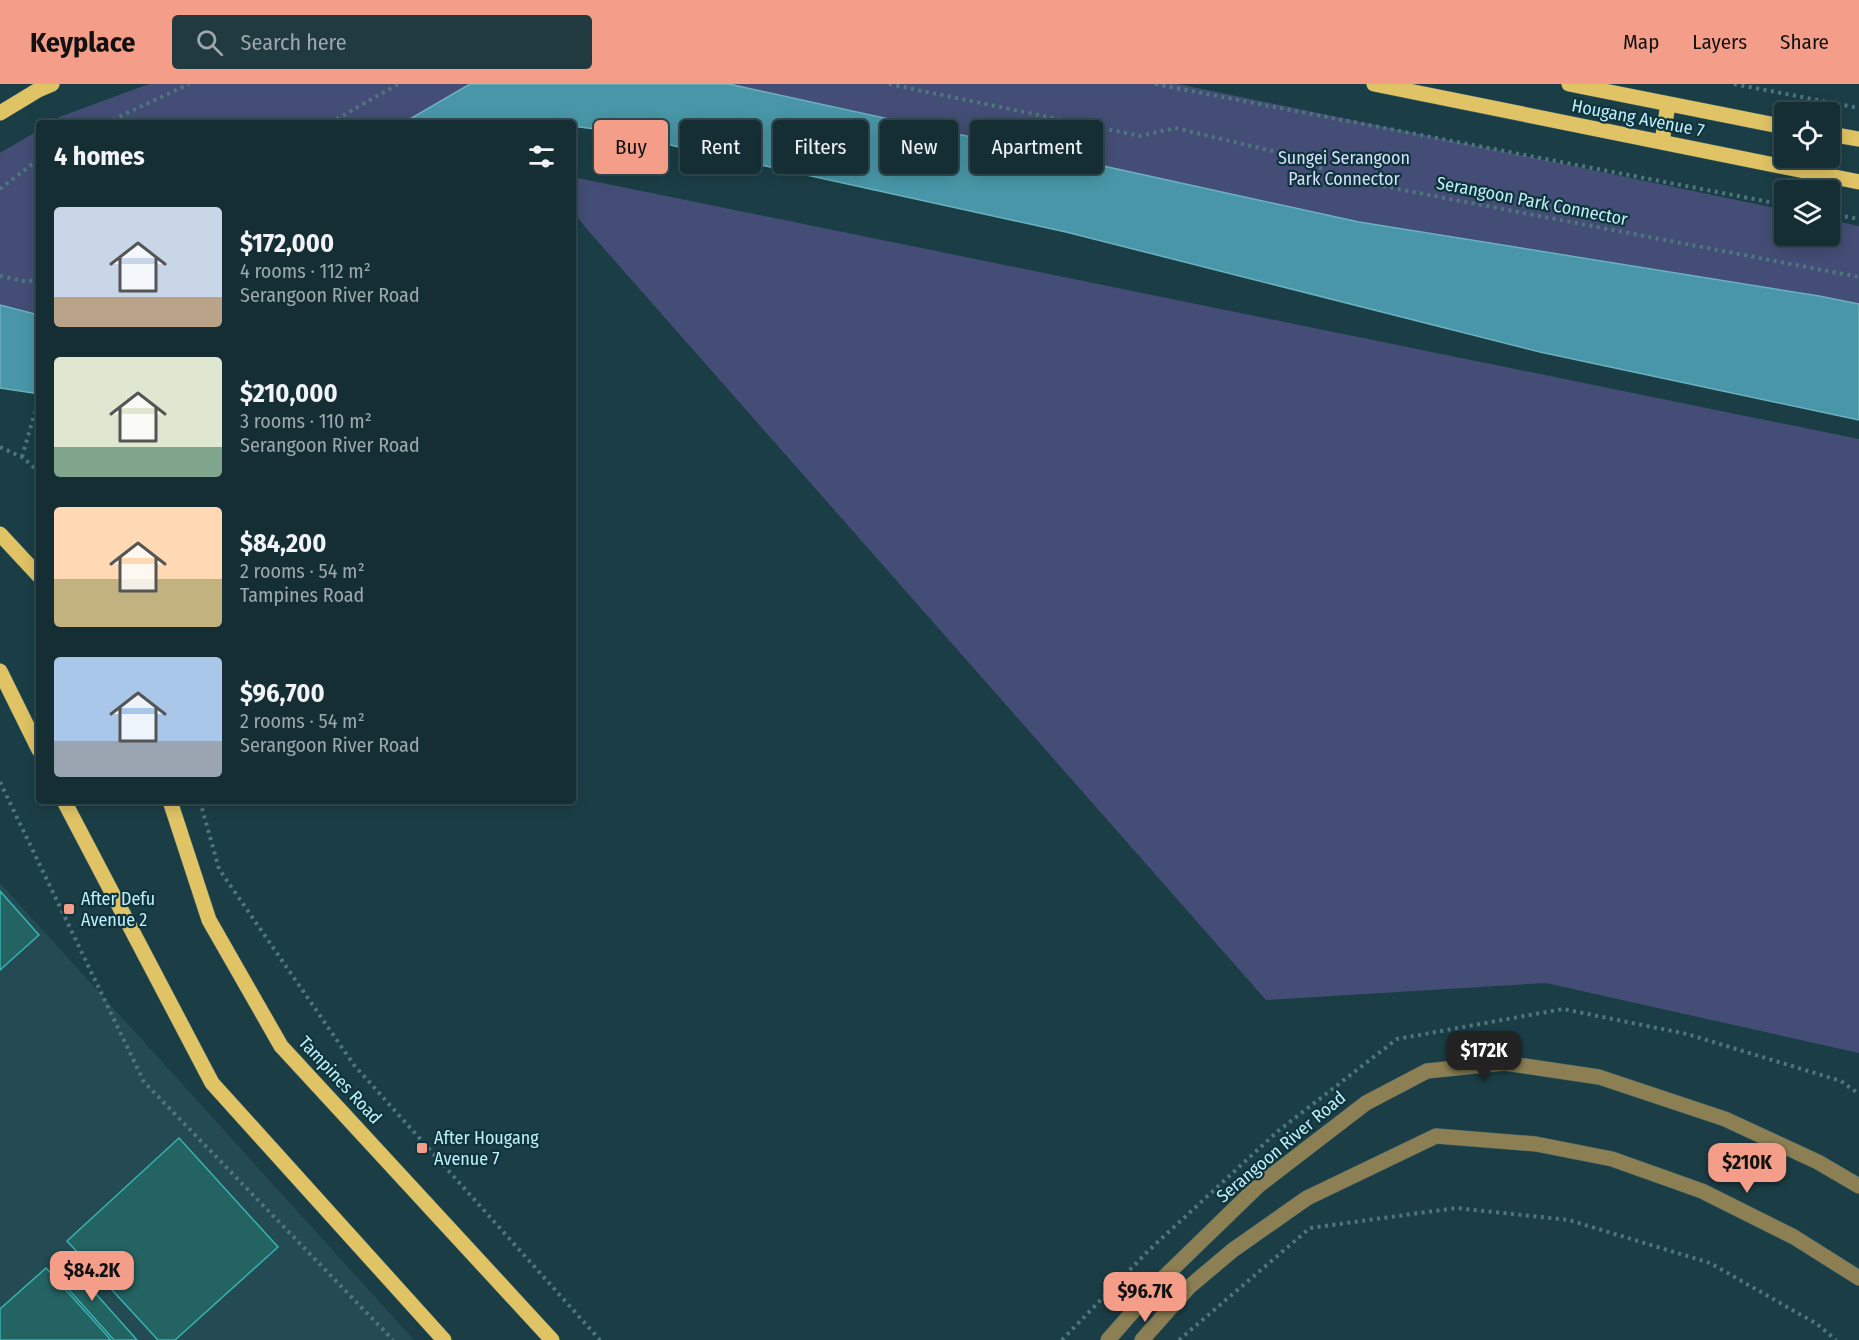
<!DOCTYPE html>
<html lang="en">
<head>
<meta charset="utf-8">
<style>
  :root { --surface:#142e34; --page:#213a40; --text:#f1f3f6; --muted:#9da8ac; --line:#334a4f; --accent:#f49e8a }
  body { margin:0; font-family:"Fira Sans Condensed",sans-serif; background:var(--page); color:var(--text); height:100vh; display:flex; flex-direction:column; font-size:22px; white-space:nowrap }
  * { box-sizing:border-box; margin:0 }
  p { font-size:20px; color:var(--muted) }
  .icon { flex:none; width:33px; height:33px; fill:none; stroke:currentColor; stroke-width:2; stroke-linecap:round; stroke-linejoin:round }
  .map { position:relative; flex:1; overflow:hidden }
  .sheet { position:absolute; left:36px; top:36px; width:540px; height:684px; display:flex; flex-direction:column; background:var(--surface); border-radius:6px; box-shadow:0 3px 15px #0003,0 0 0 2px var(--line) }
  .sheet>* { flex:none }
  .banner { position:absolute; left:594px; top:36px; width:570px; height:54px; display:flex; gap:12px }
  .tools { position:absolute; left:1774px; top:18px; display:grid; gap:12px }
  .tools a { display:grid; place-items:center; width:66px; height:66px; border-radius:6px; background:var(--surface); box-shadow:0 3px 15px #0003,0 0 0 2px var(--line); font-size:30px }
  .price { position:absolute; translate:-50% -51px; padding:0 14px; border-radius:12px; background:var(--accent); color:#111; font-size:20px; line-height:39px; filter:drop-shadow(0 2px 3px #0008) }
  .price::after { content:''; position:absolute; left:50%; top:36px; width:18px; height:14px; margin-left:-9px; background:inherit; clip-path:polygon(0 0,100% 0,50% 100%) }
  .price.current { background:#222; color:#fff }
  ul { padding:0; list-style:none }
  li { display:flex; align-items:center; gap:18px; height:150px; padding:0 18px }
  li span { display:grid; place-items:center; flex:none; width:168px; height:120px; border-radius:6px; color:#555 }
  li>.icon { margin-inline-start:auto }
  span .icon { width:72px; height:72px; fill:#fffc; stroke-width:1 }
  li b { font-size:26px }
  h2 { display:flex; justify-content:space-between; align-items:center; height:72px; padding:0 18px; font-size:26px }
  .pill { padding:0 21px; border-radius:6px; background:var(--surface); box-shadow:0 3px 15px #0003,0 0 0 2px var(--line); font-size:21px; line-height:54px }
  .pill.current { background:var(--accent); color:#111 }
  header { display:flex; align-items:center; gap:36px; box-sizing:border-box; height:84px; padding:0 30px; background:var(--accent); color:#111 }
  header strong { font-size:28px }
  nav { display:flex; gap:33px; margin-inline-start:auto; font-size:21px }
  .search { width:420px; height:54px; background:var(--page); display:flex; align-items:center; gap:15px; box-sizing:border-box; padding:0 21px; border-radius:6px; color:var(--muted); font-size:22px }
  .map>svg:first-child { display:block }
</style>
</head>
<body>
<header>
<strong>Keyplace</strong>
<div class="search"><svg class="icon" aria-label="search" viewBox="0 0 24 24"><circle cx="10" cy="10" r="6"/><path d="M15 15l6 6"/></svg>Search here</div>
<nav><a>Map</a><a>Layers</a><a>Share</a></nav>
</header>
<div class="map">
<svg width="1859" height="1256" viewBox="0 0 1859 1256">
  <rect width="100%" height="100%" fill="#1b3e46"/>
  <path fill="#244b53" d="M0,799l414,457h-414z"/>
  <path fill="#444d75" d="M149,0h321l-67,39h-353l9,-6z
    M729,0h449l607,126v26h45v-16l29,6v78l-40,-8 -460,-74z
    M39,46v185l-39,-10v-152z
    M573,93l1286,262v614l-313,-70 -280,17 -681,-773 -12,-16z"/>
  <path fill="#4896a7" stroke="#6bb1c0" stroke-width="1.5" d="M470,0h259l630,138 460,74 40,8v116l-319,-68 -474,-120 -464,-102 -29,-4v-3h-170z
    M0,221l39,10v79l-39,-6z"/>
  <path fill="#236362" stroke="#37b3b1" stroke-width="1.5" d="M0,807l39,44 -39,35z
    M179,1054l99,109 -103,93h-17l-91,-99z
    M65,1175l72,81h-23l-62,-69z
    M46,1184l65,72h-111v-31z"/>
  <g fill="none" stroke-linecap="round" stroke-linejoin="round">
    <defs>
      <path id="minor" d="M1108,1256l49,-56 101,-98 108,-83 61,-32 77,-8 95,14 126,42 93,43 41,24
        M1142,1256l47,-53 44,-37 74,-52 129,-62 100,8 76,15 90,32 92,46 65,41"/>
      <path id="major" d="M1374,0l485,98
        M1569,0l216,43
        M0,29l38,-23 14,-6
        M1830,50l29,5
        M1662,58l6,-38
        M0,450l39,42
        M0,587l39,79
        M64,717l148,282 232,257
        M170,717l39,119 72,126 271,294"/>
    </defs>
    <use href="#minor" stroke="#385e67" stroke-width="16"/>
    <use href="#major" stroke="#385e67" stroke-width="16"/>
    <path stroke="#4e767f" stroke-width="4" stroke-dasharray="3 4.5" stroke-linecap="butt" d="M889,0l251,52 35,-8 131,31 29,18 524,100
      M1155,0l630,121
      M1734,0l125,24
      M106,39l83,-39
      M330,39l68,-39
      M0,105l39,-30
      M1830,130l29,5
      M0,192l28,6 11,-4
      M0,363l22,10 17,15
      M22,373l13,-45
      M0,698l144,300 249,258
      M200,717l19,68 135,196 246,275
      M1062,1256l86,-89 130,-120 119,-92 166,-30 124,25 154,47 18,13
      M1179,1256l131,-112 146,-20 113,12 141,43 107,61 19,16"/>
    <use href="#minor" stroke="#8c7f53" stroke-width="15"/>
    <use href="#major" stroke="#dfc364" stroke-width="15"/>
  </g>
  <g fill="#f49e8a" stroke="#10343b" stroke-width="2">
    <rect x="63" y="819" width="12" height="12" rx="3"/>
    <rect x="416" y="1058" width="12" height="12" rx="3"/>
  </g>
  <g text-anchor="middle" stroke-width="4.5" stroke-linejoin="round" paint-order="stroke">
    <g font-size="18" fill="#beeffb" stroke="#10343b">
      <text transform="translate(1638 34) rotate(11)" y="6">Hougang Avenue 7</text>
      <text transform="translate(1532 117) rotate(11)" y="6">Serangoon Park Connector</text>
      <text transform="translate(340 996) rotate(47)" y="6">Tampines Road</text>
      <text transform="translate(1281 1063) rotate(-40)" y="6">Serangoon River Road</text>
    </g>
    <g font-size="18" fill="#d6dfff" stroke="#10343b">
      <text x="1344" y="80">Sungei Serangoon<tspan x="1344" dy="21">Park Connector</tspan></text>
    </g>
    <g font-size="18" fill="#beeffb" stroke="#10343b" text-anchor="start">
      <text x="81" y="821">After Defu<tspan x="81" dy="21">Avenue 2</tspan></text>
      <text x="434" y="1060">After Hougang<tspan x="434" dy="21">Avenue 7</tspan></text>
    </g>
  </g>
</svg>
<div class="tools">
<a><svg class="icon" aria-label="locate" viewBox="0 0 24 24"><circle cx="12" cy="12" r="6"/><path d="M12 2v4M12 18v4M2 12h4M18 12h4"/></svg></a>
<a><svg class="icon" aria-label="layers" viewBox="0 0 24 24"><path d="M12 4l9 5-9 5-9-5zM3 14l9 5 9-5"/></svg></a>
</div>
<b class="price current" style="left:1484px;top:998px">$172K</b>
<b class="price" style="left:1747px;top:1110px">$210K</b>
<b class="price" style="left:92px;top:1218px">$84.2K</b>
<b class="price" style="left:1145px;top:1239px">$96.7K</b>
<div class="banner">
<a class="pill current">Buy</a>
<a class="pill">Rent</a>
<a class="pill">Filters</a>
<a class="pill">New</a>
<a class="pill">Apartment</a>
</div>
<section class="sheet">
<h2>4 homes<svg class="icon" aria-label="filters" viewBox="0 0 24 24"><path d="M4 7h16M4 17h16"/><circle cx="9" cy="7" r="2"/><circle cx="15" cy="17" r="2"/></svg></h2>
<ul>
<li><span style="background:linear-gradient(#c9d6e8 75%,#b9a48a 0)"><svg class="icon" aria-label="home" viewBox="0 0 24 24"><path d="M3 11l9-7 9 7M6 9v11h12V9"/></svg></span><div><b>$172,000</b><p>4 rooms · 112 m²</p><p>Serangoon River Road</p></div></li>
<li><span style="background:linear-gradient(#dfe7d0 75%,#7fa58c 0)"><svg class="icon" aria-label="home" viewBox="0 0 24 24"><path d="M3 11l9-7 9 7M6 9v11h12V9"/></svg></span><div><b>$210,000</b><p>3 rooms · 110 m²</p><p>Serangoon River Road</p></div></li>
<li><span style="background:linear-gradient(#ffd9b3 60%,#c2b280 0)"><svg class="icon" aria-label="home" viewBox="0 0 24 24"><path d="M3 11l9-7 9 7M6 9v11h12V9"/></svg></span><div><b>$84,200</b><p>2 rooms · 54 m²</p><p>Tampines Road</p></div></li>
<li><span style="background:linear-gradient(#a9c7e8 70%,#9aa5b1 0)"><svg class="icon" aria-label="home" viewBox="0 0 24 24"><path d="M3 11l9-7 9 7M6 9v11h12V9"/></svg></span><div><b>$96,700</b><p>2 rooms · 54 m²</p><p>Serangoon River Road</p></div></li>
</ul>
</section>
</div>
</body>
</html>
